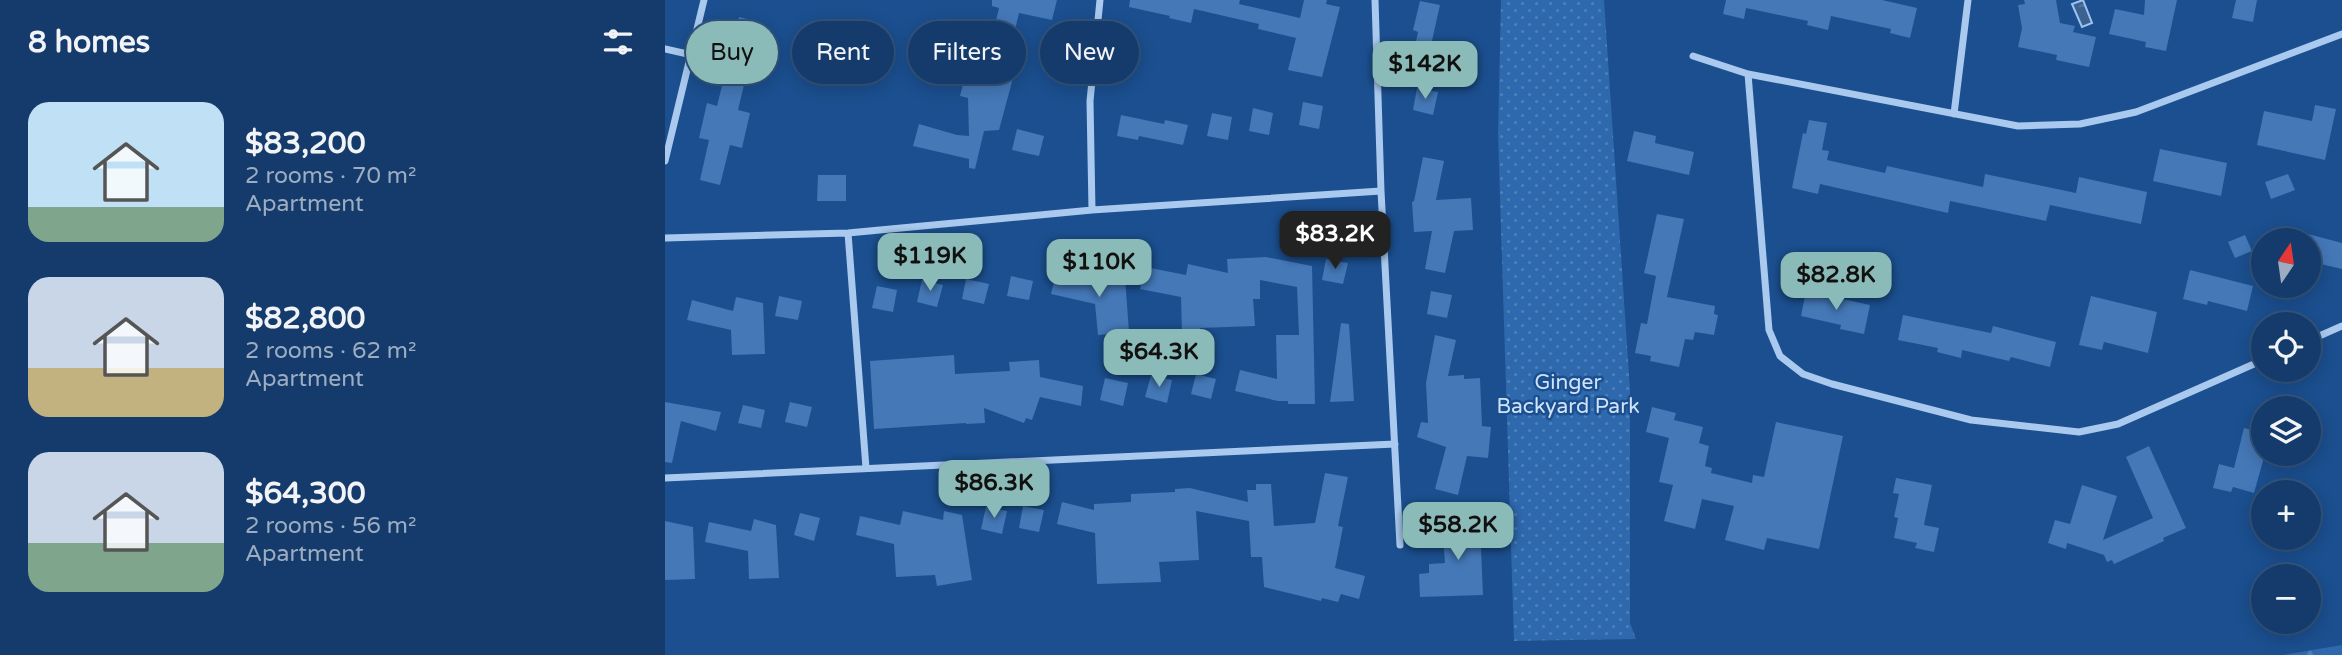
<!DOCTYPE html>
<html lang="en">
<head>
<meta charset="utf-8">
<style>
  :root { --surface:#143b6b; --page:#214673; --text:#f1f3f6; --muted:#9dadc1; --line:#33557e; --accent:#8bbbb9 }
  body { margin:0; font-family:"Varela Round",sans-serif; background:var(--page); color:var(--text); height:100vh; display:flex; flex-direction:column; font-size:26px; white-space:nowrap }
  * { box-sizing:border-box; margin:0 }
  p { font-size:23px; color:var(--muted) }
  .icon { flex:none; width:38px; height:38px; fill:none; stroke:currentColor; stroke-width:2; stroke-linecap:round; stroke-linejoin:round }
  .map { position:relative; flex:1; overflow:hidden }
  .details { display:flex; flex-direction:column; background:var(--surface); width:665px }
  .details>* { flex:none }
  .guide { position:absolute; left:21px; top:21px; width:665px; height:63px; display:flex; gap:14px }
  .needle { width:46px; rotate:13deg }
  .fabs { position:absolute; left:1586px; top:228px; display:grid; gap:14px }
  .fabs a { display:grid; place-items:center; width:70px; height:70px; border-radius:50%; background:var(--surface); box-shadow:0 4px 18px #0003,0 0 0 2px var(--line); font-size:35px }
  .price { position:absolute; translate:-50% -60px; padding:0 16px; border-radius:14px; background:var(--accent); color:#111; font-size:23px; line-height:46px; filter:drop-shadow(0 2px 4px #0008) }
  .price::after { content:''; position:absolute; left:50%; top:42px; width:21px; height:16px; margin-left:-10px; background:inherit; clip-path:polygon(0 0,100% 0,50% 100%) }
  .price.on { background:#222; color:#fff }
  ul { padding:0; list-style:none }
  li { display:flex; align-items:center; gap:21px; height:175px; padding:0 28px }
  li span { display:grid; place-items:center; flex:none; width:196px; height:140px; border-radius:21px; color:#555 }
  li>.icon { margin-inline-start:auto }
  span .icon { width:84px; height:84px; fill:#fffc; stroke-width:1 }
  li b { font-size:30px }
  h2 { display:flex; justify-content:space-between; align-items:center; height:84px; padding:0 28px; font-size:30px }
  .tag { padding:0 24px; border-radius:32px; background:var(--surface); box-shadow:0 4px 18px #0003,0 0 0 2px var(--line); font-size:24px; line-height:63px }
  .tag.on { background:var(--accent); color:#111 }
  main { display:flex; flex:1; min-height:0 }
  .map>svg:first-child { display:block }
</style>
</head>
<body>
<main>
<section class="details">
<h2>8 homes<svg class="icon" aria-label="filters" viewBox="0 0 24 24"><path d="M4 7h16M4 17h16"/><circle cx="9" cy="7" r="2"/><circle cx="15" cy="17" r="2"/></svg></h2>
<ul>
<li><span style="background:linear-gradient(#bfe0f5 75%,#7fa58c 0)"><svg class="icon" aria-label="home" viewBox="0 0 24 24"><path d="M3 11l9-7 9 7M6 9v11h12V9"/></svg></span><div><b>$83,200</b><p>2 rooms · 70 m²</p><p>Apartment</p></div></li>
<li><span style="background:linear-gradient(#c9d6e8 65%,#c2b280 0)"><svg class="icon" aria-label="home" viewBox="0 0 24 24"><path d="M3 11l9-7 9 7M6 9v11h12V9"/></svg></span><div><b>$82,800</b><p>2 rooms · 62 m²</p><p>Apartment</p></div></li>
<li><span style="background:linear-gradient(#c9d6e8 65%,#7fa58c 0)"><svg class="icon" aria-label="home" viewBox="0 0 24 24"><path d="M3 11l9-7 9 7M6 9v11h12V9"/></svg></span><div><b>$64,300</b><p>2 rooms · 56 m²</p><p>Apartment</p></div></li>
</ul>
</section>
<div class="map">
<svg width="1677" height="655" viewBox="0 0 1677 655">
  <defs>
    <pattern id="forest-firs" width="22" height="20" patternUnits="userSpaceOnUse" patternTransform="scale(1.75)"><rect width="22" height="20" fill="#2e69ad"/><path d="M5 1l3.5 6h-7zM16 11l3.5 6h-7z" fill="#4d80b9"/></pattern>
    <pattern id="park-dots" width="8" height="8" patternUnits="userSpaceOnUse" patternTransform="scale(1.75)"><rect width="8" height="8" fill="#2e69ad"/><path d="M2 2h.1M6 6h.1" fill="none" stroke="#4d80b9" stroke-width="1.8" stroke-linecap="round"/></pattern>
    <pattern id="water-ripples" width="26" height="14" patternUnits="userSpaceOnUse" patternTransform="scale(1.75)"><rect width="26" height="14" fill="#3c6290"/><path d="M2 4q2-2 4 0t4 0M15 11q2-2 4 0t4 0" fill="none" stroke="#597aa1"/></pattern>
  </defs>
  <rect width="100%" height="100%" fill="#1b4f8f"/>
  <path fill="url(#forest-firs)" d="M1677,645v10h-59z"/>
  <path fill="url(#park-dots)" d="M836,0h103l26,390v233l6,16 -122,2 -16,-508z"/>
  <path fill="url(#water-ripples)" stroke="#9cc4f0" stroke-width="2" d="M1418,0l9,23 -10,4 -10,-23z"/>
  <path fill="#4478b7" d="M327,0h65l-5,20 -33,-7 -15,63 9,2 -14,52 -15,1 -9,38 -6,-1v-9l-56,-13 6,-22 38,11 12,1 -1,-38 -8,-2 7,-27 16,4 16,-65 -7,-2z
    M465,0h110l-1,4 61,14 4,-18h23l-1,4 14,3 -18,70 -34,-7 8,-32 -38,-9 1,-5 -65,-15 -3,14 -22,-5 1,-2 -41,-9z
    M1061,0h156l35,8 -7,30 -20,-5 1,-4 -60,-13 -3,14 -21,-5 1,-4 -62,-13 -2,11 -21,-5z
    M1359,0h32l4,23 15,3 -2,6 23,5 -7,30 -33,-7 1,-5 -39,-8 4,-19 -4,-23 7,-1z
    M1480,0h32l-11,51 -21,-4 1,-5 -37,-8 6,-25 29,6z
    M1571,0h21l-4,22 -21,-4z
    M755,1l20,4 -9,40 5,1 -4,23 -6,-2 -5,21 -14,-3 11,-53 -5,-2z
    M74,17l20,5 -21,88 12,3 -8,35 -12,-3 -10,40 -20,-5 9,-40 -10,-2 8,-35 10,3z
    M752,88l21,4 -5,23 -20,-5z
    M638,102l20,4 -4,23 -20,-4z
    M1650,105l21,4 -11,51 -68,-15 7,-34 48,10z
    M588,108l20,5 -4,22 -20,-4z
    M547,113l20,4 -4,23 -21,-4z
    M456,115l43,9 1,-4 23,5 -5,20 -44,-9 -1,4 -21,-4z
    M1144,120l18,3 -5,27 7,1 -2,9 58,13 2,-7 96,21 2,-13 91,19 3,-16 68,15 -6,32 -91,-19 -4,16 -96,-20 -2,12 -128,-29 -2,10 -26,-6 11,-55 3,1z
    M352,129l27,7 -5,20 -27,-6z
    M969,131l22,5 -1,7 39,9 -5,23 -62,-14z
    M1495,149l67,14 -6,33 -68,-15z
    M758,157l21,4 -8,39 35,-2 2,32 -19,1 -9,42 -20,-4 7,-38 -18,1 -2,-30 2,-1z
    M1623,174l7,16 -24,9 -6,-17z
    M153,175h28v26h-29z
    M992,214l27,5 -17,78 48,9 -1,8 4,1 -4,20 -19,-3 -2,8 -8,-1 -6,28 -29,-6 1,-5 -16,-3 6,-30 6,1 9,-48 -12,-3z
    M1643,234l34,9v26l-34,-8z
    M1580,235l7,16 -17,7 -7,-16z
    M601,257l46,9 3,138h-27v-3h-10l-43,-10 5,-21 37,9 -1,-44h23l-2,-48 -37,-7v19h-7l2,27 -55,2v4l-18,1 -1,-36 -41,-8 5,-22 41,8 2,-11 40,9 -1,-14z
    M661,259l22,4 -5,21 -21,-4z
    M1525,270l63,16 -6,25 -39,-10 -1,4 -24,-6z
    M436,272l24,5 4,55 -31,3 -3,-31 -44,-10 5,-20 42,9z
    M346,276l22,5 -4,19 -22,-4z
    M301,279l23,5 -5,20 -22,-5z
    M257,280l21,5 -6,22 -20,-5z
    M212,286l20,4 -4,22 -21,-4z
    M766,291l21,4 -5,23 -20,-4z
    M1141,291l64,14 -6,29 -24,-5 1,-4 -40,-9z
    M114,296l23,5 -4,19 -23,-4z
    M1426,296l66,16 -9,41 -44,-11 -2,8 -23,-5z
    M71,297l27,6 2,51 -33,1 -1,-25 -44,-10 5,-20 41,11z
    M1238,315l88,18 2,-7 63,16 -6,25 -39,-10 -2,4 -47,-11 -1,8 -24,-6 1,-4 -40,-8z
    M676,323l8,1 5,77 -24,1z
    M770,335l21,5 -8,36 16,-1v4l16,-1 2,48 9,1 -3,31 -21,-2 -9,39 -23,-6 11,-42 -29,-10 4,-15 7,1 -2,-40z
    M289,355l1,19 55,-3 -1,-9 30,-2 1,17 43,9 -2,20 -41,-9 -8,23 -6,-2 -2,5 -40,-15 1,15 -19,1v-1l-92,6 -4,-68z
    M531,374l20,5 -5,20 -20,-5z
    M486,375l21,5 -5,23 -22,-6z
    M440,378l23,5 -5,23 -23,-6z
    M0,402l56,10 -5,19 -35,-10 -9,42 -7,-1z
    M125,402l22,5 -5,20 -22,-5z
    M78,405l22,5 -4,18 -23,-5z
    M987,407l24,6 -2,7 29,7 -4,16 10,3 -4,20 7,2 -1,5 41,10 1,-8 11,2 12,-55 67,14 -24,113 -52,-11 -3,12 -39,-10 9,-34 -32,-7 -7,30 -31,-8 9,-36 -14,-3 10,-44 -23,-6z
    M1579,428l19,5v28l-9,32 -21,-6 -2,5 -18,-4 6,-24 15,4z
    M1484,446l37,82 -23,10 1,3 -50,23 -2,-4 -5,2 -3,-7 -37,-12 -1,6 -18,-6 7,-23 15,4 12,-39 35,11 -14,44 50,-22 -27,-61z
    M660,473l23,4 -10,49 5,1 -8,41 30,8 -6,23 -18,-5 -3,8 -16,-4 -1,3 -57,-14 -2,-30h-11l-2,-36 -53,-10 3,49 -40,2 2,20 -64,2 -2,-51 -38,-9 5,-22 32,8v-6l37,-2v-8l44,-2v-3l15,-1 58,14 -1,-12h9v-6h15l3,42 41,-3z
    M1231,478l36,7 -8,40 15,3 -5,24 -19,-4 2,-5 -23,-5 4,-20 -4,-1 5,-23 -6,-1z
    M358,506l21,4 -5,22 -20,-4z
    M321,507l21,4 -5,23 -21,-5z
    M238,511l40,9 1,-9 18,4 10,65 -35,6 -2,-11 -39,2 -2,-33 -38,-9 4,-19 40,9z
    M135,513l20,5 -6,23 -20,-6z
    M89,519l22,6 3,53 -30,1 -1,-28 -43,-9 4,-20 42,9z
    M816,519l1,14 9,-1 1,16h-11l2,47 -63,2 -1,-23 10,-1v-9l16,-1 -3,-41z
    M0,521l28,6 2,52 -30,1z"/>
  <g fill="none" stroke-linecap="round" stroke-linejoin="round">
    <path stroke="#a9c9ee" stroke-width="7" d="M710,0l6,191 19,354
      M0,49l27,6
      M1028,56l55,18 270,52 62,-2 56,-12 206,-78
      M1083,74l21,256 11,26 23,18 29,10 139,36 108,12 39,-8 145,-64
      M1289,114l14,-114
      M0,161l39,-161
      M427,210l-2,-109 10,-101
      M183,233l18,235
      M0,238l183,-5 244,-23 289,-19
      M1643,341l34,-15
      M0,478l730,-34"/>
  </g>
  <g text-anchor="middle" stroke-width="5" stroke-linejoin="round" paint-order="stroke">
    <g font-size="21" fill="#cfe3fa" stroke="#1b4f8f">
      <text x="903" y="389">Ginger<tspan x="903" dy="24">Backyard Park</tspan></text>
    </g>
  </g>
</svg>
<div class="fabs">
<a><svg class="needle" viewBox="-14 -14 28 28"><path d="M0-13l5 13h-10z" fill="#e53935"/><path d="M0 13l5-13h-10z" fill="#9dadc1"/></svg></a>
<a><svg class="icon" aria-label="locate" viewBox="0 0 24 24"><circle cx="12" cy="12" r="6"/><path d="M12 2v4M12 18v4M2 12h4M18 12h4"/></svg></a>
<a><svg class="icon" aria-label="layers" viewBox="0 0 24 24"><path d="M12 4l9 5-9 5-9-5zM3 14l9 5 9-5"/></svg></a>
<a>+</a>
<a>−</a>
</div>
<b class="price" style="left:760px;top:101px">$142K</b>
<b class="price on" style="left:670px;top:271px">$83.2K</b>
<b class="price" style="left:265px;top:293px">$119K</b>
<b class="price" style="left:434px;top:299px">$110K</b>
<b class="price" style="left:1171px;top:312px">$82.8K</b>
<b class="price" style="left:494px;top:389px">$64.3K</b>
<b class="price" style="left:329px;top:520px">$86.3K</b>
<b class="price" style="left:793px;top:562px">$58.2K</b>
<div class="guide">
<a class="tag on">Buy</a>
<a class="tag">Rent</a>
<a class="tag">Filters</a>
<a class="tag">New</a>
</div>
</div>
</main>
</body>
</html>
